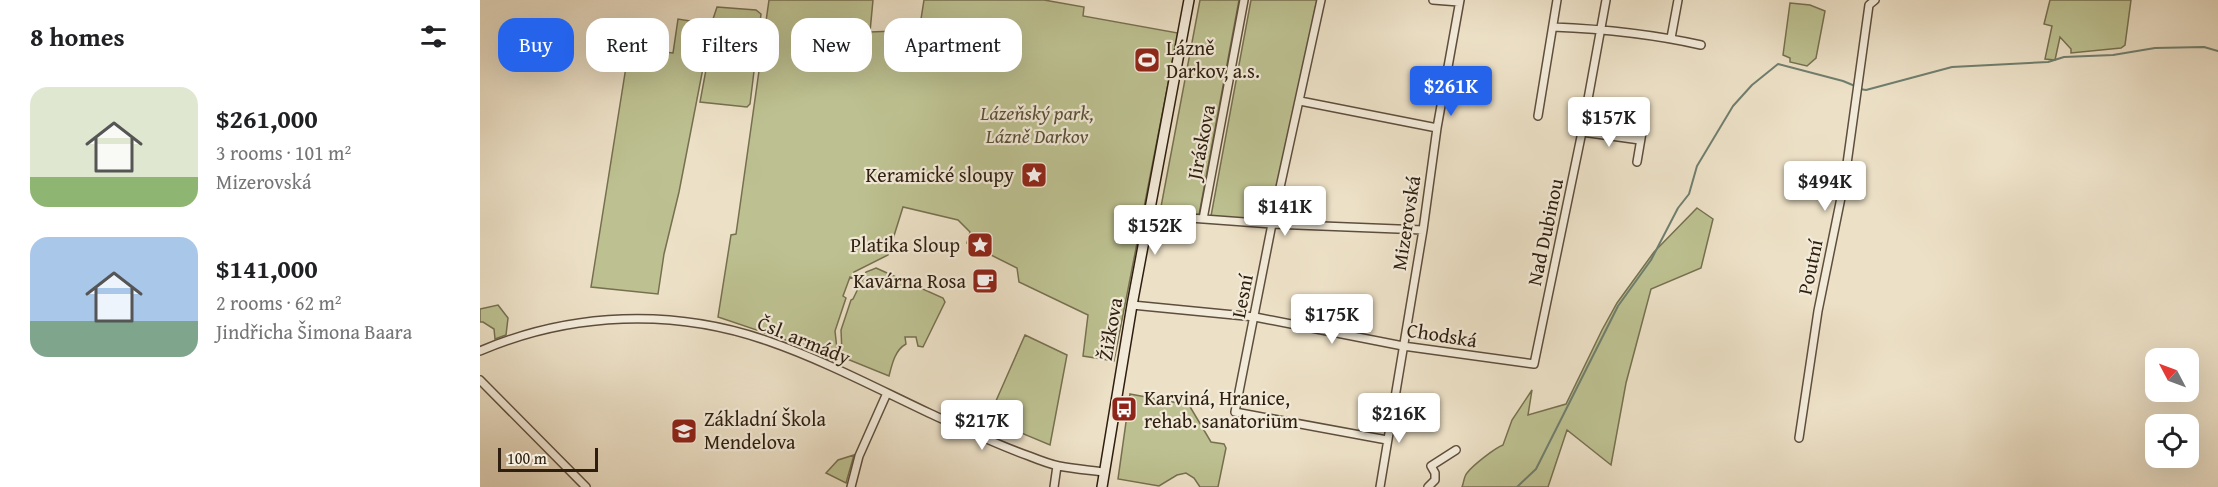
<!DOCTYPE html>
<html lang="en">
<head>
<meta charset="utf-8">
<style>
  :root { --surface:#fff; --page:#f2f2f2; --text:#202124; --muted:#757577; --accent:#2563eb }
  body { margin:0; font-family:"Gentium Book Plus",serif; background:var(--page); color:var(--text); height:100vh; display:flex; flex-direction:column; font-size:22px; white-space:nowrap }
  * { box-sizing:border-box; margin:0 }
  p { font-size:20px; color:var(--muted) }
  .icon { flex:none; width:33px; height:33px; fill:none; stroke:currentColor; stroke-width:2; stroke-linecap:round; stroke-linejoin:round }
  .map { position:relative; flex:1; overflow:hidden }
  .drawer { display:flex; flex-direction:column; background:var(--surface); width:480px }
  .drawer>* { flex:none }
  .guide { position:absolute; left:18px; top:18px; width:570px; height:54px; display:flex; gap:12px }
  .needle { width:39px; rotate:311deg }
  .tools { position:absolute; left:1665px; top:348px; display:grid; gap:12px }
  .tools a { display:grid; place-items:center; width:54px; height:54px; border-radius:12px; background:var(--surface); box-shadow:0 6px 24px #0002; font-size:30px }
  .scale { position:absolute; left:18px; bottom:15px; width:100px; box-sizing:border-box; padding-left:6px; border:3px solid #2e1e0f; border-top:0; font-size:16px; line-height:21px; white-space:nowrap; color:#2e1e0f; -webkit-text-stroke:4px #f3ebda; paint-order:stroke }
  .price { position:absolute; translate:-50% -51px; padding:0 14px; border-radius:6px; background:#fff; color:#222; font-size:20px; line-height:39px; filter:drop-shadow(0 2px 3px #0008) }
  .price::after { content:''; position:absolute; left:50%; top:36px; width:18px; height:14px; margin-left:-9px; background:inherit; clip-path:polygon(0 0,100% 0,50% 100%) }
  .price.current { background:var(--accent); color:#fff }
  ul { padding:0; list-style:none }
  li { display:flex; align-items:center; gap:18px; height:150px; padding:0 30px }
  li span { display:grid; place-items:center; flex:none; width:168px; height:120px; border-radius:18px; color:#555 }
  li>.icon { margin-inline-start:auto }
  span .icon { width:72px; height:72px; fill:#fffc; stroke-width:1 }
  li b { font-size:26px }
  h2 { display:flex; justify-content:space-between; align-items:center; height:72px; padding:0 30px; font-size:26px }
  .chip { padding:0 21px; border-radius:18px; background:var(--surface); box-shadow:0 6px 24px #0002; font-size:21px; line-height:54px }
  .chip.current { background:var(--accent); color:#fff }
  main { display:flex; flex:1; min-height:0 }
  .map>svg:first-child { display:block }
</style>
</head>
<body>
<main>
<section class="drawer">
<h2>8 homes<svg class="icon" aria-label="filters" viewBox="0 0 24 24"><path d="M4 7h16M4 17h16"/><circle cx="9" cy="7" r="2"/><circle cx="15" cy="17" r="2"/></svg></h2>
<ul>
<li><span style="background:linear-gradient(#dfe7d0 75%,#8fb573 0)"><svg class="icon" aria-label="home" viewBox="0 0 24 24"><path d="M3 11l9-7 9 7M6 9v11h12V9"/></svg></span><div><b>$261,000</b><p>3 rooms · 101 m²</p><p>Mizerovská</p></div></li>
<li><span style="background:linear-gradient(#a9c7e8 70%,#7fa58c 0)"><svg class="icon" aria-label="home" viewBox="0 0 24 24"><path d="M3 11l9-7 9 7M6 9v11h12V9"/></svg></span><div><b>$141,000</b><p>2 rooms · 62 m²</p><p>Jindřicha Šimona Baara</p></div></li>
</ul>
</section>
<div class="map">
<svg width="1738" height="487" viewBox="0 0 1738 487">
  <rect width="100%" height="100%" fill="#ece0c6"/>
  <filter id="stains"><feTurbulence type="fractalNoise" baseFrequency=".00333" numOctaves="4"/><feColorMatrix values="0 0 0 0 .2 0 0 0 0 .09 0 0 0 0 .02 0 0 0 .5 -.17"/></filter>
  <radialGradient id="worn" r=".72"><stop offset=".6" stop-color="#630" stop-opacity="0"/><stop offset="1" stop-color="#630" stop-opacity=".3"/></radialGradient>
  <path fill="#bdc191" stroke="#767050" stroke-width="1.5" d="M289,0h104l-3,32 25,-1 -1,8 24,-1 6,-38h120l40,7 -1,9 95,17 -64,328 -31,-5 5,-41 -69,-33 -2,-14 -50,-25 3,-11 -12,-12 -55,-13 -15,48 -34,17 -2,6 -2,-1 -7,19 3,2 -11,33 3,27 -6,4 -37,-16v-3l-6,-2 -71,-24 13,-82 5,-1z
    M720,0h39l-40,215 -39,-3z
    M771,0h66l-45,217 -4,4 -57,-5z
    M1570,0h81l-6,45 -4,3 -50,5v-4l-11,-12 -5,23 -10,-1 7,-33 -8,-2z
    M1310,3l20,2 15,6 -9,47 -9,8 -17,-4v-4l-7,-3z
    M237,7l39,3 5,4 -11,90 -3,3 -47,-5 13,-70h-3l-31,160 -15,62 -6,40 -67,-7 38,-239 44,5 5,-34 31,5 1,4z
    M1217,208l16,11 -12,49 -50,21 -25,94 -15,82 -44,-35 -19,57h-86c2,-5 2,-11 5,-14 6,-8 28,-25 36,-28l9,-25 20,-30 -4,25 38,-11 36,-74 15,-27 37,-51z
    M396,268l67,30 2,4 -22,45 -5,-1 -2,-9h-11l1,7c-11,6 -14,20 -17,32l-42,-17v-5l-5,-1 -1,-23 10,-30 2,-1 13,-27z
    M18,305l10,13 -2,17 -11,4 -1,-10 -11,-7h-3v-13z
    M545,335l42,20 -17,90 -62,-26z
    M650,394l59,11 22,37 13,2 2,4 -8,39h-18l-6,-9 -8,-5 -9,2 -18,11 -41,-7z
    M374,455l-8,28 -20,-10 12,-13z"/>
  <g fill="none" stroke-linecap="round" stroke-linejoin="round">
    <path stroke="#6f7e6e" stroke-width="2" d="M1380,89l6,1 86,-23 96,-5 16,-5 49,-2 42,-7 49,-1 14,4
      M1037,487l19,-18 82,-163 33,-46 27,-52 11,-14 8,-28 36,-60 19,-21 26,-21 65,17 12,5"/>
    <defs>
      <path id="street" d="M841,0l-49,224 -37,188 152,28
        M953,0l26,2
        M1073,27c50,2 99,7 148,18
        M1191,38l7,-38
        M820,101l137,27
        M1058,116l19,-116
        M1102,132l58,8
        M1157,162l8,-47
        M669,215l123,9 151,6
        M723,219l41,-219
        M652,305l123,12 148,29 131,18 48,-232 24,-132
        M0,351c91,-39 194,-43 288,-10 55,19 108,47 161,72 33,15 66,31 100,43 10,4 20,8 30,10 15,3 30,4 45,6
        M0,380l106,107
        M1319,438l19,-127 27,-133 24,-173 6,-5
        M371,487l8,-31 28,-63
        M574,487l3,-21
        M900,487l43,-257 14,-102 23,-128
        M948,487l7,-7v-7l-4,-7 25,-16"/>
      <path id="secondary" d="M622,487l30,-182 57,-305"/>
    </defs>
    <use href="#street" stroke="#5e4e3d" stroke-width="10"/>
    <use href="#secondary" stroke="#2e1e0f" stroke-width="12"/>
    <use href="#street" stroke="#f3ebda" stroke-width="7"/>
    <use href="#secondary" stroke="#f3ebda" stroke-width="9"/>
  </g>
  <defs>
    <symbol id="stadium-square" viewBox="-11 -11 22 22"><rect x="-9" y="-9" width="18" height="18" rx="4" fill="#8f2418" stroke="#f3ebda"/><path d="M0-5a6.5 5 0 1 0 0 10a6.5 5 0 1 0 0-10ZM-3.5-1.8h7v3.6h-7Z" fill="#fff"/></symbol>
    <symbol id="sight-square" viewBox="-11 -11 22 22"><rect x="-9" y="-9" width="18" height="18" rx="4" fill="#8f2418" stroke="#f3ebda"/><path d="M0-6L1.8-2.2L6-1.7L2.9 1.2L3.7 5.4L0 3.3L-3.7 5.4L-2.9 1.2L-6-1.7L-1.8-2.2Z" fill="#fff"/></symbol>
    <symbol id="cafe-square" viewBox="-11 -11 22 22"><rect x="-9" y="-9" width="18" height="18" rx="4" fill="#8f2418" stroke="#f3ebda"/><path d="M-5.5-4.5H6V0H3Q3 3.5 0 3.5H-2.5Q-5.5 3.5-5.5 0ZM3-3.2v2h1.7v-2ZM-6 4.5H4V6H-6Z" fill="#fff"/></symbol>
    <symbol id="bus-square" viewBox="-11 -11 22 22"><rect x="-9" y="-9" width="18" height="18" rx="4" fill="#8f2418" stroke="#f3ebda"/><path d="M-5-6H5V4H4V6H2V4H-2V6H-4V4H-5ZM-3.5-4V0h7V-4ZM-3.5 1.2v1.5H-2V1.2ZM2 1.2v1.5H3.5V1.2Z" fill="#fff"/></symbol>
    <symbol id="school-square" viewBox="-11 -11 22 22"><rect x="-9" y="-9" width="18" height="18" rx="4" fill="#8f2418" stroke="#f3ebda"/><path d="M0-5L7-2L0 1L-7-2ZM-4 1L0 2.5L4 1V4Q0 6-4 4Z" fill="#fff"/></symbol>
  </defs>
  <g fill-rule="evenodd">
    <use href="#stadium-square" x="652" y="45" width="30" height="30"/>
    <use href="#sight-square" x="539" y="160" width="30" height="30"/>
    <use href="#sight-square" x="485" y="230" width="30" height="30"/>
    <use href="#cafe-square" x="490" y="266" width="30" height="30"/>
    <use href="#bus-square" x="629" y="394" width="30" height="30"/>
    <use href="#school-square" x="189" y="416" width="30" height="30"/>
  </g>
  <g text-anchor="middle" stroke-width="4.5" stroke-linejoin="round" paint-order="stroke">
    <g font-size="20" fill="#2e1e0f" stroke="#f3ebda" text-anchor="start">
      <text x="686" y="55">Lázně<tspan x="686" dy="23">Darkov, a.s.</tspan></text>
      <text x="534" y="182" text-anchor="end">Keramické sloupy</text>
      <text x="480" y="252" text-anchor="end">Platika Sloup</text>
      <text x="486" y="288" text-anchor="end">Kavárna Rosa</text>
      <text x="664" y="405">Karviná, Hranice,<tspan x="664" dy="23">rehab. sanatorium</tspan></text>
      <text x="224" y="426">Základní Škola<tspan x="224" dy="23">Mendelova</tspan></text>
    </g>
    <g font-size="20" font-style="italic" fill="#594f36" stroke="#f3ebda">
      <text x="557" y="120">Lázeňský park,<tspan x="557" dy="23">Lázně Darkov</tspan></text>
    </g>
    <g font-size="20" fill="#2e1e0f" stroke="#f3ebda">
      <text transform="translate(721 142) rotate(-79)" y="7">Jiráskova</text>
      <text transform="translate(926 223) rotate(-81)" y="7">Mizerovská</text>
      <text transform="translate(1065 232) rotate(-78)" y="7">Nad Dubinou</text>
      <text transform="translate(1330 267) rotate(-78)" y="7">Poutní</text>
      <text transform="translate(762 296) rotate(-79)" y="7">Lesní</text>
      <text transform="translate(630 329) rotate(-80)" y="7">Žižkova</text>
      <text transform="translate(962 335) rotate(9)" y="7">Chodská</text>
      <text transform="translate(324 340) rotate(22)" y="7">Čsl. armády</text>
    </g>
  </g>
  <rect width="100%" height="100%" filter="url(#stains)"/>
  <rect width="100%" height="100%" fill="url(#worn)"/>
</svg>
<div class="tools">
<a><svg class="needle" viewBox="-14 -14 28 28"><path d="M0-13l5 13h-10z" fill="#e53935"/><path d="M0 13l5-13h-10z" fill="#757577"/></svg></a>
<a><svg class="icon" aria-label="locate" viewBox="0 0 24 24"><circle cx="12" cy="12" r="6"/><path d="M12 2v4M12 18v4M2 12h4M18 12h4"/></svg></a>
</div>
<div class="scale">100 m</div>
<b class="price current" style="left:971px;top:117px">$261K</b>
<b class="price" style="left:1129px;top:148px">$157K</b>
<b class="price" style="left:1345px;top:212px">$494K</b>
<b class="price" style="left:805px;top:237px">$141K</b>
<b class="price" style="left:675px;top:256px">$152K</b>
<b class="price" style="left:852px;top:345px">$175K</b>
<b class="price" style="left:919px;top:444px">$216K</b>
<b class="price" style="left:502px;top:451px">$217K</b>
<div class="guide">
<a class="chip current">Buy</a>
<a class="chip">Rent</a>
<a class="chip">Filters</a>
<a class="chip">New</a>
<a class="chip">Apartment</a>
</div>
</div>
</main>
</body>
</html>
